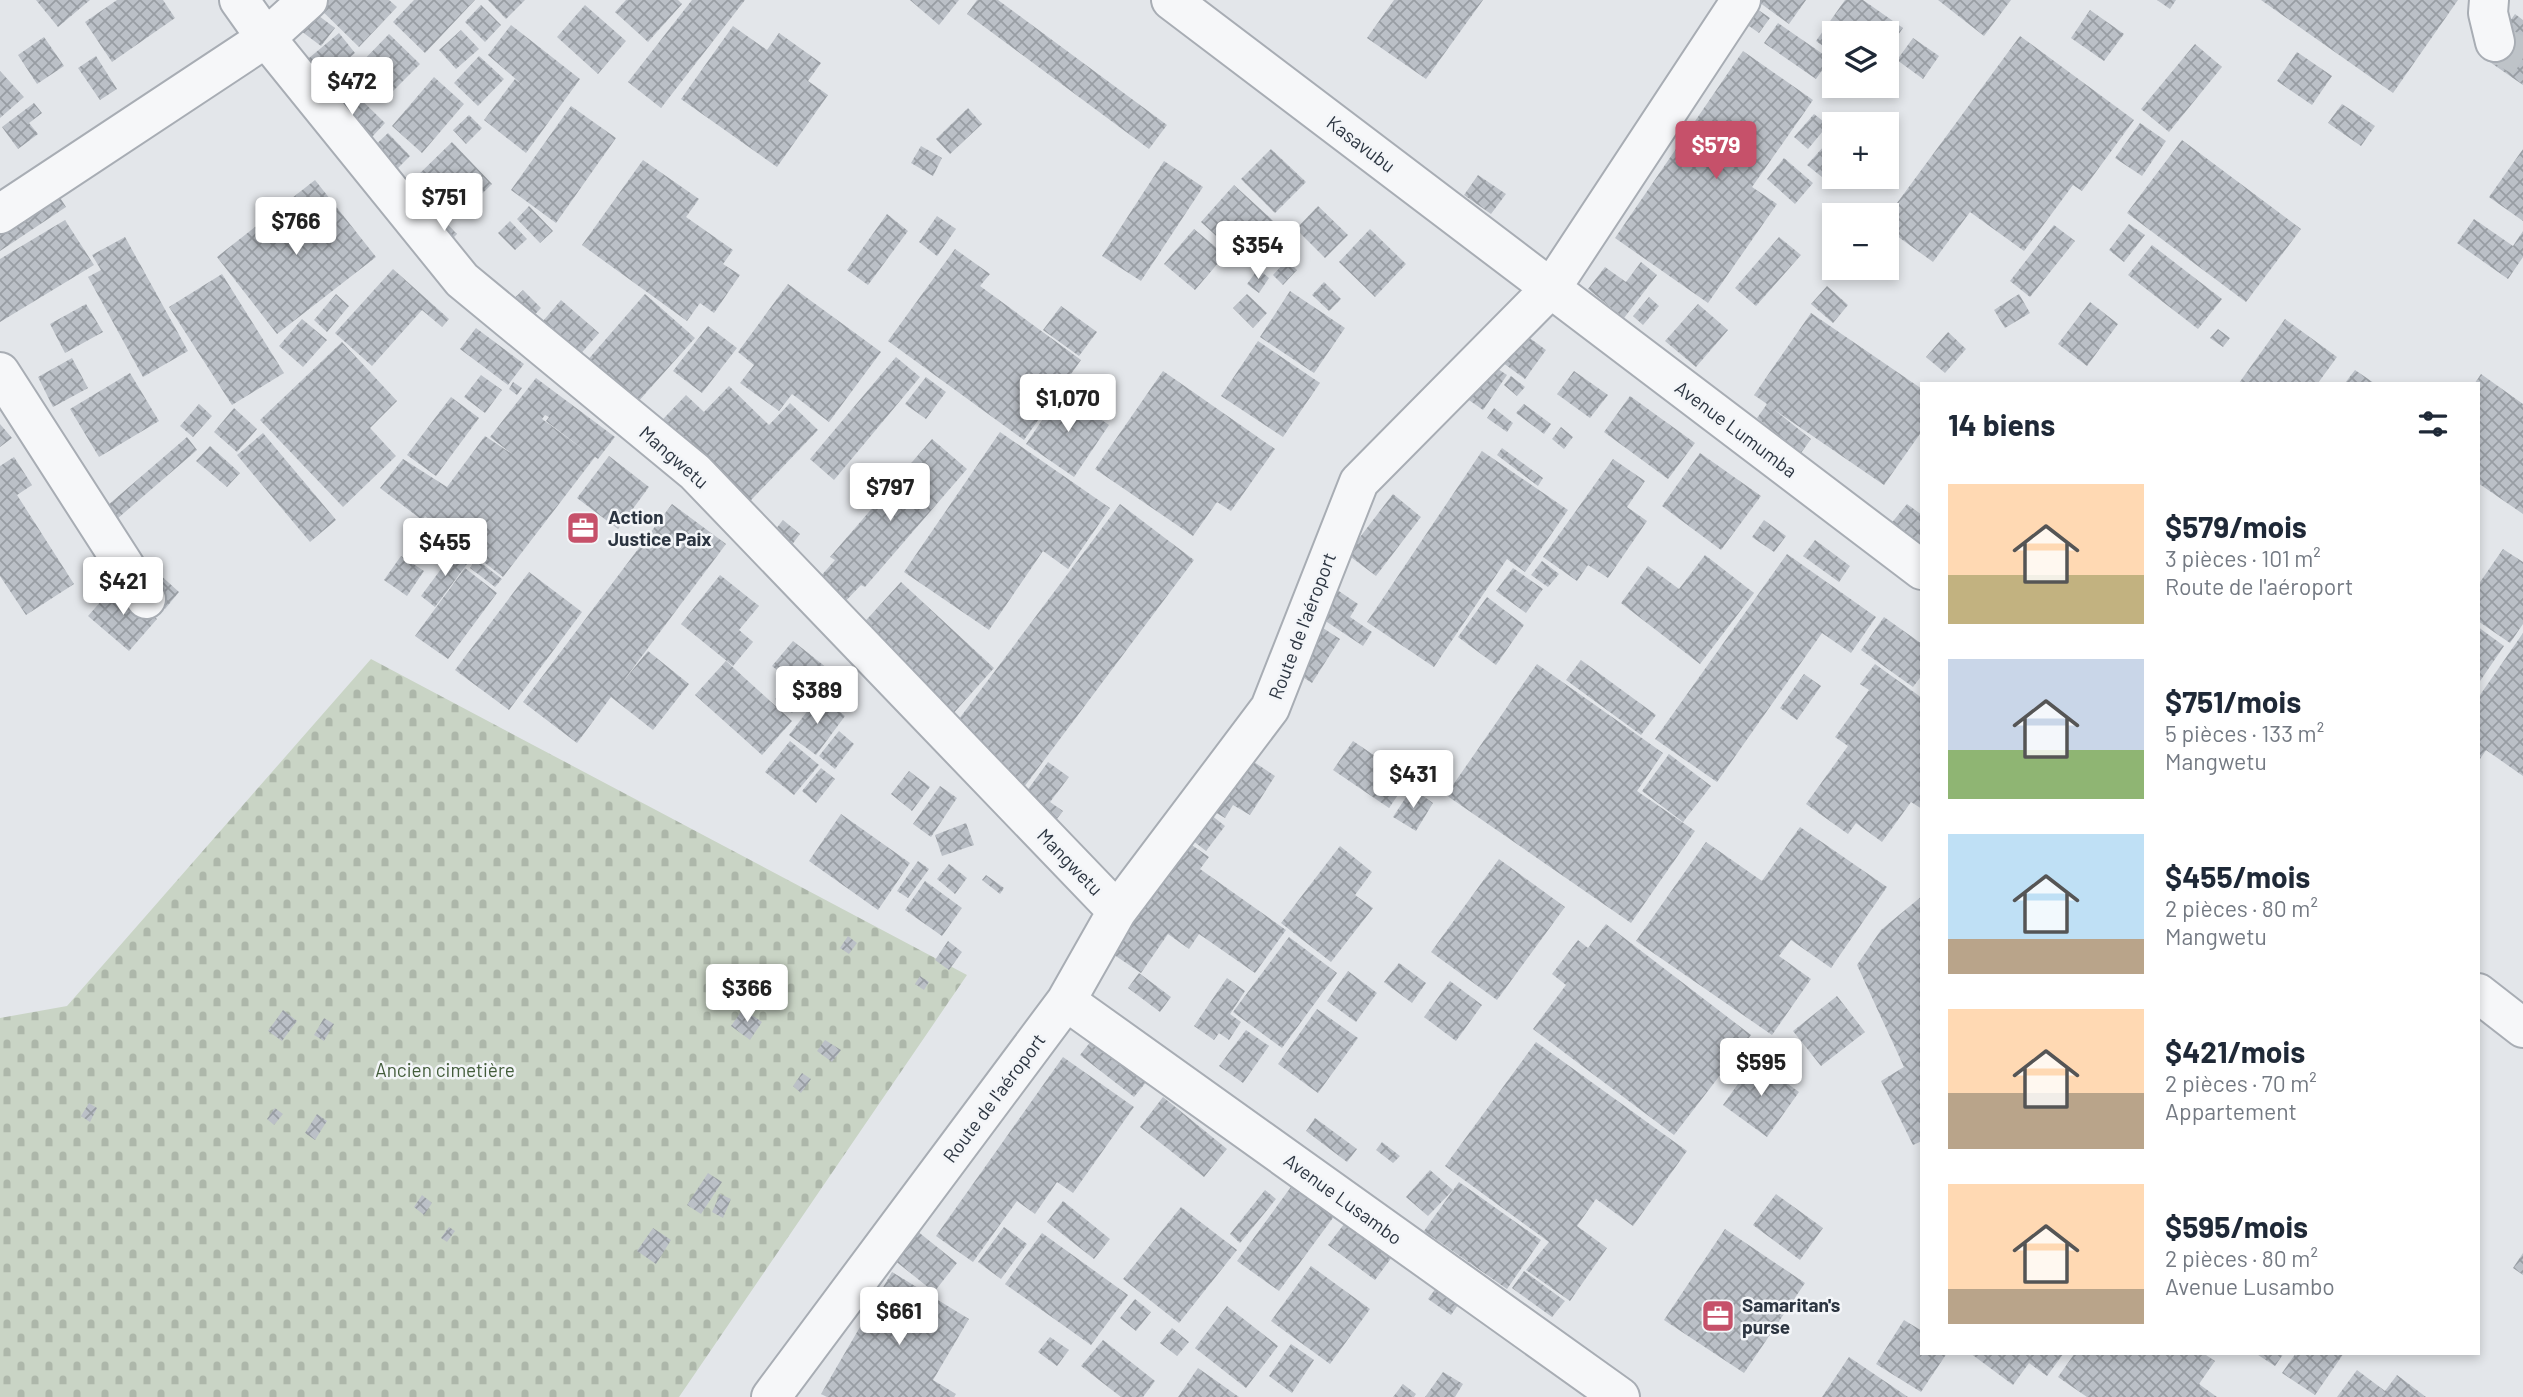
<!DOCTYPE html>
<html lang="fr">
<head>
<meta charset="utf-8">
<style>
  :root { --surface:#fff; --page:#f6f6f7; --text:#1f2937; --muted:#747a83; --accent:#c6516a }
  body { margin:0; font-family:Barlow,sans-serif; background:var(--page); color:var(--text); height:100vh; display:flex; flex-direction:column; font-size:26px; white-space:nowrap }
  * { box-sizing:border-box; margin:0 }
  p { font-size:23px; color:var(--muted) }
  .icon { flex:none; width:38px; height:38px; fill:none; stroke:currentColor; stroke-width:2; stroke-linecap:round; stroke-linejoin:round }
  .map { position:relative; flex:1; overflow:hidden }
  .panel { position:absolute; left:1920px; top:382px; width:560px; height:973px; display:flex; flex-direction:column; background:var(--surface); border-radius:0px; box-shadow:0 4px 10px #0003 }
  .panel>* { flex:none }
  .buttons { position:absolute; left:1822px; top:21px; display:grid; gap:14px }
  .buttons a { display:grid; place-items:center; width:77px; height:77px; border-radius:0px; background:var(--surface); box-shadow:0 4px 10px #0003; font-size:35px }
  .price { position:absolute; translate:-50% -60px; padding:0 16px; border-radius:7px; background:#fff; color:#222; font-size:23px; line-height:46px; filter:drop-shadow(0 2px 4px #0008) }
  .price::after { content:''; position:absolute; left:50%; top:42px; width:21px; height:16px; margin-left:-10px; background:inherit; clip-path:polygon(0 0,100% 0,50% 100%) }
  .price.on { background:var(--accent); color:#fff }
  ul { padding:0; list-style:none }
  li { display:flex; align-items:center; gap:21px; height:175px; padding:0 28px }
  li span { display:grid; place-items:center; flex:none; width:196px; height:140px; border-radius:0px; color:#555 }
  li>.icon { margin-inline-start:auto }
  span .icon { width:84px; height:84px; fill:#fffc; stroke-width:1 }
  li b { font-size:30px }
  h2 { display:flex; justify-content:space-between; align-items:center; height:84px; padding:0 28px; font-size:30px }
  .map>svg:first-child { display:block }
</style>
</head>
<body>
<div class="map">
<svg width="2523" height="1397" viewBox="0 0 2523 1397">
  <defs>
    <pattern id="cemetery-stones" width="16" height="16" patternUnits="userSpaceOnUse" patternTransform="scale(1.75)"><rect width="16" height="16" fill="#c9d4c5"/><path d="M2 7V4a2 2 0 0 1 4 0v3zM10 15v-3a2 2 0 0 1 4 0v3z" fill="#adb7aa"/></pattern>
    <pattern id="building-cross-hatch" width="8" height="8" patternUnits="userSpaceOnUse" patternTransform="scale(1.75)"><rect width="8" height="8" fill="#bbc0c7"/><path d="M0 0l8 8M0 8l8-8" fill="none" stroke="#989da3"/></pattern>
  </defs>
  <rect width="100%" height="100%" fill="#e3e6ea"/>
  <path fill="url(#cemetery-stones)" d="M371,659l596,316 -288,422h-679v-379l67,-12z"/>
  <path fill="url(#building-cross-hatch)" fill-rule="evenodd" d="M36,0h54l-32,27z
    M117,0h46l12,18 -63,44 -27,-40z
    M311,0h78l8,7 -38,40z
    M414,0h61l-50,53 -32,-31z
    M488,0h37l-19,19z
    M626,0h52l4,4 -34,38 -33,-30z
    M692,0h53l-84,108 -33,-26z
    M910,0h49l-20,25z
    M977,0h21l169,125 -18,24 -182,-135z
    M1394,0h89l-57,79 -59,-41z
    M1744,0l26,18 -11,15 -27,-19z
    M1756,0h50l-17,24z
    M1845,0h18l40,28 -17,24v-19h-52v21l-18,-13z
    M1938,0h73l-27,36z
    M2157,0h19l-6,9z
    M2261,0h197l-65,93z
    M481,5l20,20 -16,17 -20,-20z
    M585,5l41,36 -28,33 -41,-37z
    M2090,10l34,24 -20,27 -33,-23z
    M315,13l20,15 -14,18 -20,-15z
    M2515,14l8,6v65l-39,-27z
    M1778,23l52,36 -14,20 -52,-36z
    M511,25l69,54 -54,74 -42,-33 31,-41 10,8 -37,-32z
    M733,26l34,24 12,-17 42,30 -13,18 20,14 -51,72 -96,-68z
    M461,30l18,19 -23,20 -17,-19z
    M339,33l16,20 -36,30 -16,-20z
    M389,34l31,30 -34,34 -30,-30z
    M2020,36l114,84 -52,71 -9,-6 -49,66 -54,-39 -37,50 -47,-34v-10z
    M44,37l20,29 -27,18 -19,-29z
    M1913,38l26,18 -16,23 -26,-19z
    M2195,44l27,23 -53,65 -28,-23z
    M1743,51l70,49 -61,87 25,17 -69,99 -93,-65z
    M2297,52l35,24 -20,29 -35,-24z
    M96,56l21,33 -17,11 -22,-32z
    M479,56l25,23 -26,27 -24,-23z
    M0,71l24,26 -24,21z
    M434,77l30,27 -42,49 -30,-27z
    M344,83l41,40 -26,28 -41,-41z
    M34,103l8,10 -13,10 9,11 -20,15 -16,-22z
    M2342,104l33,22 -14,20 -33,-23z
    M571,106l45,32 -60,85 -45,-33z
    M968,108l14,16 -32,30 -14,-15z
    M1814,114l14,11 -20,24 -14,-12z
    M469,115l13,13 -16,16 -13,-14z
    M2140,123l26,18 -24,35 -27,-18z
    M388,133l22,23 -24,24 -23,-23z
    M2182,140l119,89 -55,73 -119,-89z
    M452,142l40,42 -36,35 -40,-42z
    M921,146l21,12 -9,18 -22,-13z
    M1824,146l10,9v9l-12,13 -15,-12z
    M1271,149l35,33 -31,31 -34,-34z
    M2523,149v72l-34,-24z
    M1784,158l29,25 -18,21 -28,-25z
    M643,160l56,39 -13,18 47,33 -10,14 17,11 -26,38 -14,-10 -13,18 -105,-76z
    M1164,161l39,26 -62,94 -39,-25z
    M1478,175l28,19 -15,20 -27,-19z
    M406,177l35,36 -18,18 -35,-36z
    M315,180l61,77 -99,77 -60,-77z
    M52,185l14,22 -66,44v-31z
    M1234,185l48,44 -34,36 -47,-43z
    M529,206l24,25 -13,12 -23,-24z
    M1318,206l30,29 -23,23 -29,-29z
    M887,214l21,17 -40,54 -21,-15z
    M937,216l19,13 -19,27 -18,-14z
    M2474,219l39,27 10,-15v26l-15,22 -51,-36z
    M65,220l29,45 -94,57v-63z
    M444,221l13,13 -12,12 -14,-13z
    M510,221l17,18 -12,11 -17,-17z
    M2129,224l16,11 -21,27 -15,-12z
    M2054,225l21,16 -45,56 -20,-16z
    M1194,229l31,26 -30,35 -31,-26z
    M1370,229l36,35 -31,33 -36,-35z
    M125,237l63,114 -45,26 -55,-100 13,-7 -9,-15z
    M1779,237l22,18 -45,51 -21,-18z
    M2152,245l70,54 -24,30 -70,-54z
    M955,249l35,25 -10,12 101,74 -57,80 -136,-99z
    M1287,260l10,10 -14,15 -10,-10z
    M1641,262l16,13 -33,43 -36,-29 17,-22 21,15z
    M393,269l56,50 -7,8 -20,-17 -50,56 -37,-33z
    M1258,269l11,9 -10,15 -12,-9z
    M222,274l62,99 -52,32 -63,-98z
    M1324,282l17,17 -12,12 -17,-16z
    M788,284l93,68 -52,70 -37,-28 -13,17 -39,-28 14,-18 -16,-13z
    M1827,286l21,19 -15,18 -22,-19z
    M523,290l18,18 -14,15 -18,-20z
    M1290,291l55,37 -31,45 -54,-36z
    M336,294l13,12 -22,26 -13,-12z
    M645,294l50,44 -67,75 -49,-43z
    M1247,294l20,19 -14,15 -20,-20z
    M2019,294l11,19 -25,15 -11,-18z
    M1649,297l10,9 -16,19 -10,-9z
    M561,300l38,33 -29,33 -38,-32z
    M2090,302l28,22 -31,42 -29,-22z
    M86,304l17,28 -38,21 -15,-29z
    M1698,304l30,26 -32,37 -31,-26z
    M1061,306l36,26 -18,24 -36,-26z
    M1811,313l111,76v42l-38,54 -112,-77 39,31 -10,14 -44,-35 10,-14 -13,-9z
    M1501,317l45,33 -21,29 -45,-33z
    M302,319l25,21 -24,27 -24,-21z
    M2285,319l52,38 -19,26h-79z
    M708,326l29,22 -35,45 -29,-22z
    M476,328l48,36 -16,21 -48,-36z
    M2218,329l12,9 -7,9 -13,-9z
    M1948,332l18,17 -21,24 -19,-16z
    M1258,341l62,42 -37,54 -62,-41z
    M342,342l55,59 -27,27 26,28 -53,51 -83,-87z
    M896,357l24,20 -86,103 -24,-21z
    M72,358l16,30 -35,19 -15,-30z
    M1483,359l24,16 -24,35 -24,-17z
    M2355,370l19,13h-29z
    M1163,371l112,78 -44,62 -14,-9 -24,34 -98,-67z
    M1574,371l34,24 -18,23 -33,-24z
    M130,373l29,48 -60,36 -29,-48z
    M2481,374l42,30v110l-45,-31v-100h-3z
    M481,375l21,15 -17,23 -21,-16z
    M1511,376l14,11 -8,9 -13,-11z
    M926,377l20,15 -20,27 -21,-15z
    M536,378l79,59 -17,22 -3,-2 -92,120 -78,-61 -3,4 -42,-32 23,-29 44,28 38,-51 30,20 -25,-19zM545,415l4,2 -3,4 46,35 -50,-37z
    M513,382l9,6 -5,7 -8,-6z
    M729,386l40,39 21,-22 28,27 -84,88 -86,-83 38,-40 18,17z
    M1061,392l48,33 -35,52 -48,-33z
    M1630,396l65,47 -27,36 -64,-47z
    M451,397l28,21 -43,58 -29,-21z
    M199,404l13,12 -19,21 -13,-11z
    M1524,404l27,20 -7,10 -28,-21z
    M234,408l23,21 -20,23 -23,-20z
    M1494,408l19,15 -6,9 -20,-14z
    M0,424l12,14 -12,9z
    M1561,427l12,10 -9,12 -12,-10z
    M1000,432l110,76 -42,61 -25,-18 -54,79 -85,-58z
    M263,433l73,87 -26,22 -73,-87z
    M187,437l10,13 -87,75 -10,-13z
    M932,439l35,30 -102,118 -4,-2 -23,24 -26,-23 23,-26 -5,-3z
    M210,446l30,27 -13,14 -31,-26z
    M1502,448l41,30 -5,8 -41,-31z
    M1482,451l86,59 -43,62 -18,-13 -73,108 -67,-45z
    M1700,453l61,43 -40,54 -59,-44z
    M609,456l40,31 -31,42 -41,-31z
    M14,457l18,28 -15,10 57,89 -48,31 -26,-39v-110z
    M1613,459l32,22 -18,26 20,14 -39,57 -20,-13 -11,16 -34,-24z
    M1393,494l28,23 -45,59 -29,-22z
    M672,504l54,40 -105,140 27,-33 41,33 -36,46 -42,-33 -34,46 -54,-41z
    M1120,504l74,56 -179,239 -74,-56z
    M1907,504l15,11v35l-32,-25z
    M783,520l17,14 -15,20 -18,-14z
    M1764,520l22,16 -12,16 -22,-15z
    M1815,540l35,26 -11,16 -36,-26z
    M442,543l9,7 -7,9 -8,-6z
    M456,549l14,11 -35,47 -14,-11z
    M2503,549l20,13v62l-13,19 -32,-22v-36z
    M1787,554l89,63 -25,36 -29,-20 -105,149 -62,-43z
    M1705,555l49,38 -54,71 -79,-61 27,-37 31,23z
    M401,556l23,15 -17,25 -23,-16z
    M476,559l26,20 -7,8 -25,-19z
    M1542,561l17,13 -11,13 -17,-12z
    M148,564l31,28 -14,17 -32,-28z
    M465,568l32,25 -49,66 -33,-23z
    M1513,568l30,21 -17,24 -30,-22z
    M529,572l53,40 -73,98 -54,-40z
    M720,575l39,31 -20,24 14,12 -20,24 -52,-42z
    M901,582l93,86 -52,58 -94,-86z
    M117,583l40,36 -28,32 -41,-35z
    M1327,583l31,21 -8,13 22,15 -9,14 -54,-36z
    M1487,597l37,28 -28,40 -38,-28z
    M1884,617l38,27v31l-9,12 -52,-37z
    M1309,619l31,20 -28,44 -31,-20z
    M2478,627l26,19 -26,38z
    M2523,633v143l-37,-26 -8,12v-64z
    M793,641l39,31 -21,25 -39,-31z
    M1581,660l75,55 -15,20 -75,-55z
    M726,661l66,60 -30,34 -67,-60z
    M1537,664l126,89 -26,38 58,40 -64,92 -185,-128z
    M1875,664l47,34v111l-11,-7 -29,40 -26,-19 -8,11 -42,-30 42,-58 -13,-9 34,-47 -9,-6z
    M1804,674l17,12 -24,34 -17,-12z
    M785,687l17,14 -10,12 -17,-14z
    M819,696l26,20 -29,39 -27,-20z
    M839,731l15,13 -19,25 -16,-13z
    M790,741l29,24 -25,30 -29,-23z
    M1353,741l56,38 -20,29 -56,-38z
    M1239,752l36,24 -25,39 -17,-10 -8,13 -20,-12z
    M1669,754l42,32 -28,36 -41,-31z
    M1048,762l21,15 -19,25 13,9 -13,17 -32,-25z
    M821,768l14,11 -19,24 -14,-12z
    M909,771l21,16 -18,24 -21,-17z
    M940,786l17,12 -26,39 -18,-13z
    M1412,788l21,15 -17,28 -23,-14z
    M1197,804l28,22 -19,25 -28,-22z
    M841,814l69,49 -32,47 -69,-49z
    M966,823l8,22 -32,11 -7,-21z
    M1800,827l87,60 -56,81 -40,-28 -12,16 32,23 -39,56 -136,-94 70,-99 56,39z
    M1176,834l33,23 -9,12 86,61 -31,43 -56,-39 -10,15 -21,-15 -27,39 -43,-29z
    M1340,846l32,26 -17,23 18,13 -42,54 -50,-39z
    M1499,859l66,48 -68,93 -66,-48z
    M918,861l11,8 -21,29 -11,-7z
    M949,864l18,14 -12,16 -18,-15z
    M986,875l18,13 -4,6 -18,-14z
    M925,881l37,27 -20,28 -37,-26z
    M1922,896v245l-9,4 -32,-64 23,-14 -47,-102 24,-35z
    M1606,924l145,111 -77,100 -141,-106 33,-44 -14,-11 26,-34 10,8z
    M848,936l9,7 -8,11 -9,-6z
    M1289,937l48,36 -55,75 -49,-36z
    M948,941l14,11 -13,18 -14,-10z
    M1399,963l27,20 -14,20 -28,-21z
    M1348,971l29,22 -21,29 -29,-21z
    M1139,973l32,24 -11,15 -32,-24z
    M920,976l9,6 -5,8 -9,-6z
    M1227,978l18,13 -15,23 11,8 -12,18 -10,-7 -5,7 -20,-14z
    M1450,981l32,24 -26,36 -32,-24z
    M1837,996l28,36 -44,34 -28,-35z
    M743,1009l19,13 -12,18 -19,-14z
    M1317,1009l41,29 -40,55 -40,-29z
    M283,1010l14,11 -15,20 -14,-10z
    M324,1018l10,6 -10,17 -10,-6z
    M1246,1030l23,16 -26,37 -24,-17z
    M1099,1031l53,44 -18,22 -54,-42z
    M825,1040l16,10 -9,12 -15,-11z
    M1536,1042l151,109 -54,75 -37,-27 -19,27 30,22 -37,53 -44,-31 23,-28 -104,-76z
    M1063,1057l71,50 -61,86 -16,-11 -22,32 -18,-13 -44,61 -37,-26z
    M1755,1060l44,32 -32,45 -44,-32z
    M802,1073l9,6 -10,14 -8,-7z
    M1163,1097l64,52 -23,28 -64,-50z
    M89,1103l8,5 -7,14 -9,-6z
    M275,1108l8,6 -9,11 -7,-6z
    M317,1114l10,7 -12,19 -10,-7z
    M1315,1118l42,31 -10,13 -41,-31z
    M1382,1142l18,14 -7,7 -17,-13z
    M1430,1170l23,20 -25,26 -22,-19z
    M708,1173l14,9 -21,32 -14,-9z
    M1296,1180l42,31 -59,80 -42,-30z
    M1459,1182l82,58 -34,49 -83,-58z
    M1265,1190l11,9 -36,44 -10,-9z
    M720,1194l11,5 -8,19 -11,-6z
    M1776,1194l47,34 -23,32 -47,-35z
    M422,1195l10,8 -8,12 -10,-8z
    M1063,1201l47,38 -16,20 -47,-37z
    M1181,1207l56,43 -58,73 -56,-44z
    M1351,1215l47,34 -23,31 -47,-35z
    M901,1218l56,45 -23,29 -56,-45z
    M449,1227l6,4 -8,11 -6,-4z
    M1004,1227l23,17 -26,35 -23,-17z
    M653,1228l18,12 -15,24 -19,-13z
    M1725,1229l80,54 -61,90 -80,-53z
    M1042,1233l86,62 -37,50 -86,-61z
    M2523,1253v22l-10,-7z
    M1311,1266l59,43 -40,55 -59,-43z
    M1524,1271l41,30 -13,16 -40,-29z
    M892,1272l77,47 -36,61 23,14 -2,3h-127l-6,-3z
    M1441,1281l22,17 -12,17 -23,-16z
    M1135,1299l16,13 -15,19 -16,-13z
    M1227,1306l51,40 -32,42 -51,-40z
    M1904,1320l18,11v22h25l-26,39 -45,-28z
    M1172,1328l17,14 -12,14 -17,-13z
    M1050,1337l19,13 -12,16 -19,-14z
    M1103,1340l52,41 -12,16h-22l-40,-31z
    M1291,1344l23,16 -22,33 -23,-17z
    M1970,1353h94l-17,23 -18,-13 -16,22z
    M2075,1353h128l12,8 -16,23 18,13h-130l-29,-20z
    M2255,1353h29l-9,13z
    M2296,1353h48l-29,42 -33,-22z
    M1849,1357l59,40h-86z
    M1198,1368l41,29h-61z
    M2357,1370l28,21 12,-16 29,22h-89z
    M1443,1372l20,12 -8,13h-30z
    M1403,1384l13,10 -2,3h-21z"/>
  <g fill="none" stroke-linecap="round" stroke-linejoin="round">
    <path stroke="#bec3c8" stroke-width="38" stroke-dasharray="38 19" stroke-linecap="butt" d="M2495,42l28,16"/>
    <defs>
      <path id="minor" d="M239,0l27,38 196,242 233,192 422,439
        M1171,0l751,570
        M2489,0l-1,13 7,29
        M0,214l266,-176 42,-38
        M0,372l146,227
        M2478,993l45,35
        M1066,1001l554,396
        M771,1397l295,-396 51,-90 153,-203 89,-226 193,-195 189,-287"/>
    </defs>
    <use href="#minor" stroke="#a8adb4" stroke-width="42"/>
    <use href="#minor" stroke="#f6f7f9" stroke-width="38"/>
  </g>
  <defs>
    <symbol id="office-square" viewBox="-11 -11 22 22"><rect x="-9" y="-9" width="18" height="18" rx="4" fill="#c6516a" stroke="#f3f5f8"/><path d="M-6-3h4V-5.5h4V-3h4V5H-6ZM-1-4.5V-3h2v-1.5ZM-6 0V1H6V0Z" fill="#fff"/></symbol>
  </defs>
  <g fill-rule="evenodd">
    <use href="#office-square" x="564" y="509" width="38" height="38"/>
    <use href="#office-square" x="1699" y="1297" width="38" height="38"/>
  </g>
  <g text-anchor="middle" stroke-width="5" stroke-linejoin="round" paint-order="stroke">
    <g font-size="19" fill="#2c3541" stroke="#f3f5f8">
      <text transform="translate(1361 144) rotate(37)" y="7">Kasavubu</text>
      <text transform="translate(1736 429) rotate(37)" y="7">Avenue Lumumba</text>
      <text transform="translate(674 457) rotate(41)" y="7">Mangwetu</text>
      <text transform="translate(1302 626) rotate(-69)" y="7">Route de l'aéroport</text>
      <text transform="translate(1070 862) rotate(46)" y="7">Mangwetu</text>
      <text transform="translate(994 1098) rotate(-53)" y="7">Route de l'aéroport</text>
      <text transform="translate(1343 1199) rotate(36)" y="7">Avenue Lusambo</text>
    </g>
    <g font-size="19" font-weight="bold" fill="#2c3541" stroke="#f3f5f8" text-anchor="start">
      <text x="608" y="524">Action<tspan x="608" dy="22">Justice Paix</tspan></text>
      <text x="1742" y="1312">Samaritan's<tspan x="1742" dy="22">purse</tspan></text>
    </g>
    <g font-size="19" fill="#425c3a" stroke="#f3f5f8">
      <text x="445" y="1077">Ancien cimetière</text>
    </g>
  </g>
</svg>
<div class="buttons">
<a><svg class="icon" aria-label="layers" viewBox="0 0 24 24"><path d="M12 4l9 5-9 5-9-5zM3 14l9 5 9-5"/></svg></a>
<a>+</a>
<a>−</a>
</div>
<b class="price" style="left:352px;top:117px">$472</b>
<b class="price on" style="left:1716px;top:181px">$579</b>
<b class="price" style="left:444px;top:233px">$751</b>
<b class="price" style="left:296px;top:257px">$766</b>
<b class="price" style="left:1258px;top:281px">$354</b>
<b class="price" style="left:1068px;top:434px">$1,070</b>
<b class="price" style="left:890px;top:523px">$797</b>
<b class="price" style="left:445px;top:578px">$455</b>
<b class="price" style="left:123px;top:617px">$421</b>
<b class="price" style="left:817px;top:726px">$389</b>
<b class="price" style="left:1413px;top:810px">$431</b>
<b class="price" style="left:747px;top:1024px">$366</b>
<b class="price" style="left:1761px;top:1098px">$595</b>
<b class="price" style="left:899px;top:1347px">$661</b>
<section class="panel">
<h2>14 biens<svg class="icon" aria-label="filters" viewBox="0 0 24 24"><path d="M4 7h16M4 17h16"/><circle cx="9" cy="7" r="2"/><circle cx="15" cy="17" r="2"/></svg></h2>
<ul>
<li><span style="background:linear-gradient(#ffd9b3 65%,#c2b280 0)"><svg class="icon" aria-label="home" viewBox="0 0 24 24"><path d="M3 11l9-7 9 7M6 9v11h12V9"/></svg></span><div><b>$579/mois</b><p>3 pièces · 101 m²</p><p>Route de l'aéroport</p></div></li>
<li><span style="background:linear-gradient(#c9d6e8 65%,#8fb573 0)"><svg class="icon" aria-label="home" viewBox="0 0 24 24"><path d="M3 11l9-7 9 7M6 9v11h12V9"/></svg></span><div><b>$751/mois</b><p>5 pièces · 133 m²</p><p>Mangwetu</p></div></li>
<li><span style="background:linear-gradient(#bfe0f5 75%,#b9a48a 0)"><svg class="icon" aria-label="home" viewBox="0 0 24 24"><path d="M3 11l9-7 9 7M6 9v11h12V9"/></svg></span><div><b>$455/mois</b><p>2 pièces · 80 m²</p><p>Mangwetu</p></div></li>
<li><span style="background:linear-gradient(#ffd9b3 60%,#b9a48a 0)"><svg class="icon" aria-label="home" viewBox="0 0 24 24"><path d="M3 11l9-7 9 7M6 9v11h12V9"/></svg></span><div><b>$421/mois</b><p>2 pièces · 70 m²</p><p>Appartement</p></div></li>
<li><span style="background:linear-gradient(#ffd9b3 75%,#b9a48a 0)"><svg class="icon" aria-label="home" viewBox="0 0 24 24"><path d="M3 11l9-7 9 7M6 9v11h12V9"/></svg></span><div><b>$595/mois</b><p>2 pièces · 80 m²</p><p>Avenue Lusambo</p></div></li>
</ul>
</section>
</div>
</body>
</html>
